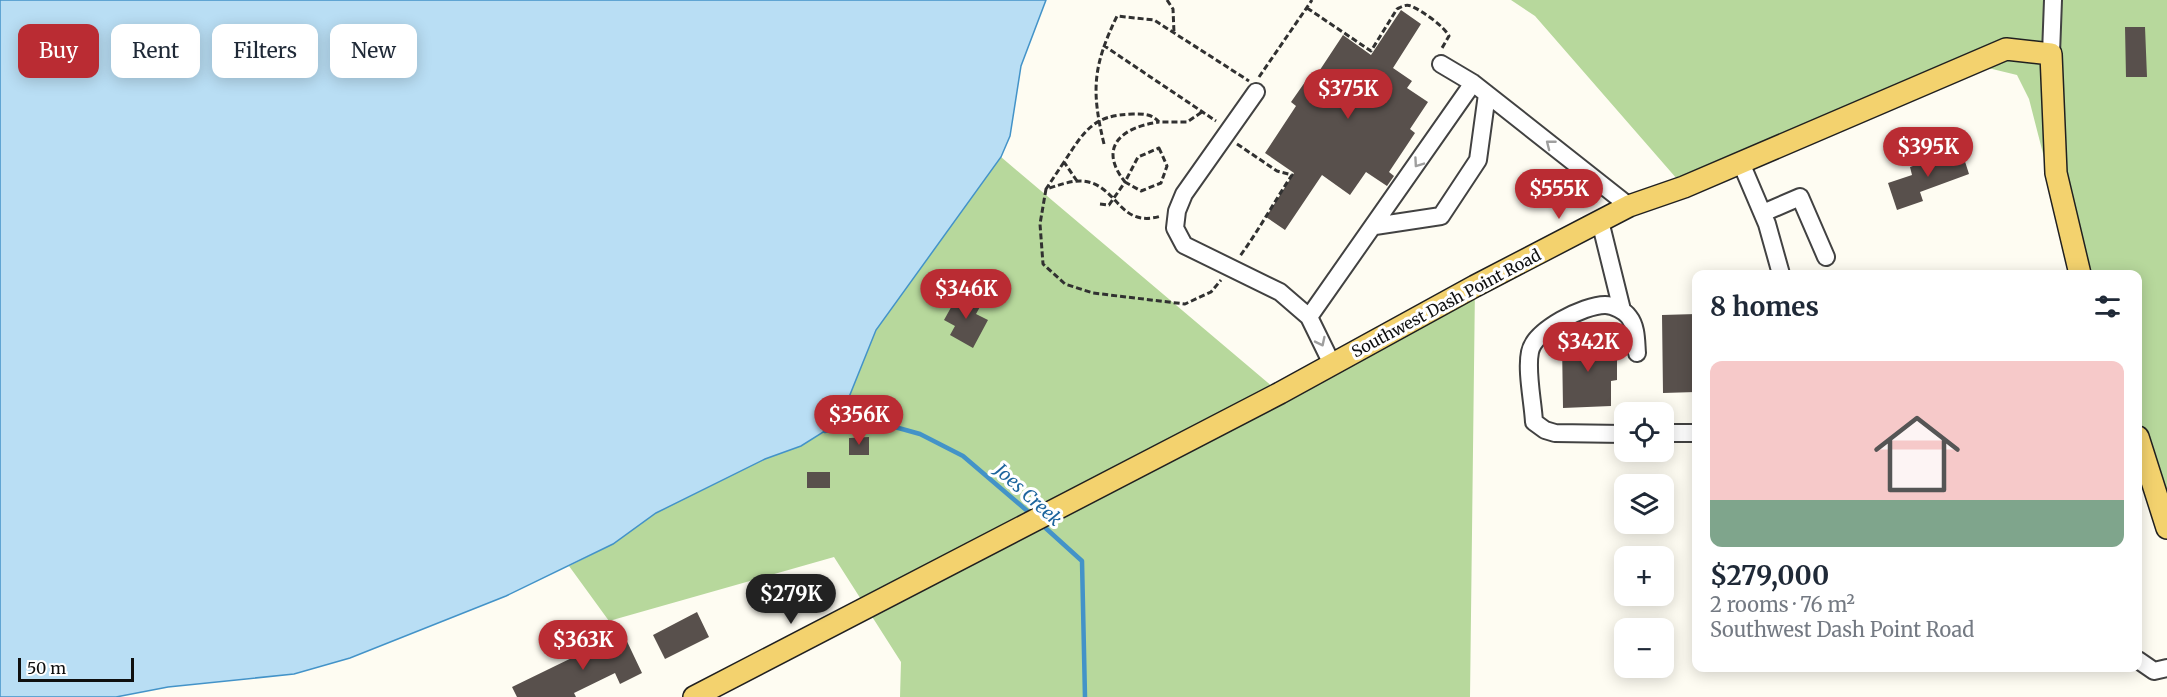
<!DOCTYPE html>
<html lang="en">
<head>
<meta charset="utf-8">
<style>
  :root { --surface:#fff; --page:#f2f2f3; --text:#1f2937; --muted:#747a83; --line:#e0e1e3; --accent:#ba2c33 }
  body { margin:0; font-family:Merriweather,serif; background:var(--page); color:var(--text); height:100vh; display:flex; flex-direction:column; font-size:22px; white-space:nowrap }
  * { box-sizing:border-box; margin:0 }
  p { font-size:20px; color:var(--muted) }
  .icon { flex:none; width:33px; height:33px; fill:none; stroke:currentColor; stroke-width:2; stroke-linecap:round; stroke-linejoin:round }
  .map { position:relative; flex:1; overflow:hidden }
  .side { position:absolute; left:1692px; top:270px; width:450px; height:402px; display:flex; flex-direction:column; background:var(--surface); border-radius:12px; box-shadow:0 3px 15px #0003 }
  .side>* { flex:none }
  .top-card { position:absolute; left:18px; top:24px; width:570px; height:54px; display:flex; gap:12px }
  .fabs { position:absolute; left:1614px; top:402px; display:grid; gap:12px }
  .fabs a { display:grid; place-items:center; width:60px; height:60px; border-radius:12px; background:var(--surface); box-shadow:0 3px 15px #0003; font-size:30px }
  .scale { position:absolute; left:18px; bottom:15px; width:116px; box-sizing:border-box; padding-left:6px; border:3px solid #0f0f0f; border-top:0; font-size:16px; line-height:21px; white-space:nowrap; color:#0f0f0f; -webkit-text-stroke:4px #fff; paint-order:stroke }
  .price { position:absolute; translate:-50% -51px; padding:0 14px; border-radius:21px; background:var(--accent); color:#fff; font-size:20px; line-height:39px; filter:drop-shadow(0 2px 3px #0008) }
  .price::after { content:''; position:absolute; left:50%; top:36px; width:18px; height:14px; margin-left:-9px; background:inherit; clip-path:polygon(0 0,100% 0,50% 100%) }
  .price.active { background:#222; color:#fff }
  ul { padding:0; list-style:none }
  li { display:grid; align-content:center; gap:12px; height:318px; padding:0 18px }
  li+li { border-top:2px solid var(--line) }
  li span { display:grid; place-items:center; height:186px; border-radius:12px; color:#555 }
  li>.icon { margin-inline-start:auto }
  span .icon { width:108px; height:108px; fill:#fffc; stroke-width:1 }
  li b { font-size:26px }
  h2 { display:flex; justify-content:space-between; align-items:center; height:72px; padding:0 18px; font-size:26px }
  .tag { padding:0 21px; border-radius:12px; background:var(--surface); box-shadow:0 3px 15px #0003; font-size:21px; line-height:54px }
  .tag.active { background:var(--accent); color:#fff }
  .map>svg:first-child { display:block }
</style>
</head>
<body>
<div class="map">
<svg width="2167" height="697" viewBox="0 0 2167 697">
  <rect width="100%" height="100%" fill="#fefcf2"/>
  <path fill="#b7d89c" d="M1511,0h656v504l-29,-73v-157h-64l-45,-175 -12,-24 -33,-8 -300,120 -149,-171z
    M1001,157l279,236 195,-107 -5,411h-570l1,-35 -67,-105 -225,64 -40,-55 44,-22 43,-31 109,-54 36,-13 44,-39 31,-77z"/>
  <path fill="#b9def4" stroke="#4393c8" stroke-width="1.5" d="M0,0h1046l-25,66 -11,70 -9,21 -125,173 -31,77 -20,24 -24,15 -36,13 -109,54 -43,31 -107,52 -156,62 -56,16 -126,13 -52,10h-116z"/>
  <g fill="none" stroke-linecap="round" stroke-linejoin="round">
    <path stroke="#4393c8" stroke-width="4.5" d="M825,431l52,-9 43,12 43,22 69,59
      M1040,523l42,38 3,136"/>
  </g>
  <path fill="#58504c" d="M1401,10l20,14 -28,44 19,13 -5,7 21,14 -18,27 5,4 -26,39 5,4 -7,10 -21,-14 -16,23 -28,-20 -37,55 -19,-13 28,-44 -29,-20 31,-47 -5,-4 14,-20 5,3 33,-50 28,20z
    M2125,27h20l2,50h-21z
    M1961,149l8,25 -49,18 3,9 -26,9 -9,-27 24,-8 -2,-8z
    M959,293l22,12 -5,9 12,6 -15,28 -23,-13 5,-9 -11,-6z
    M1696,314v78l-33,1 -1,-78z
    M1606,337v13h11v30l-6,1v25l-48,2 -1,-65 17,-1v-4z
    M869,437v18h-20v-17z
    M807,472h23v16h-23z
    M697,612l12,25 -44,22 -12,-24z
    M623,633l19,40 -22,11 -5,-11 -41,20 2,4h-59l-5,-10z"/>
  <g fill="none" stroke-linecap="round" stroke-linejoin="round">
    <defs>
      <path id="minor" d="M2051,54l2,-54
        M1441,64l32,19
        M1256,92l-72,102 -7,17 -2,17 9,17 96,47 29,25
        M1741,163l26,61 14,50
        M1763,213l37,-16 26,60
        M1600,221l22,89
        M1375,226l66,-10 37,-56 9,-66
        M1332,364l-23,-47 164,-234 156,123
        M1664,433h32
        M1624,434l-69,-1 -10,-3 -11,-8c-1,-20 -8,-51 -4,-70 4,-22 54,-47 75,-47 8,0 20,6 24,12 8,10 7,25 8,36
        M2138,660l16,11 13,-3"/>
      <path id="major" d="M2138,437l29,91
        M694,697l586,-304 195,-107 154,-80 55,-19 322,-138 45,5 5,119 24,101"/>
    </defs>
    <use href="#minor" stroke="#424242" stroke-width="20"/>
    <use href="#major" stroke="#202020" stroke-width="24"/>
    <path stroke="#313131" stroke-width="3" stroke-dasharray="6 3" stroke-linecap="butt" d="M1167,0l6,9 1,24
      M1307,8l64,43 26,-42c4,-2 8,-5 14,-3 10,4 33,20 38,30l-7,12
      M1103,45l113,76
      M1259,77l53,-77
      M1104,144c-13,-54 -11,-78 13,-128l37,4 95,61
      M1237,144l40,27 15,4c-18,27 -33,55 -52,81
      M1159,148l8,18 -6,17 -20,8 -16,-9 13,-25z
      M1064,162l-18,27c11,-3 25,-9 37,-8 36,4 35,48 78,35
      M1077,181l-13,-19c21,-32 29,-47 69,-48 11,0 19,0 26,8h28l15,-10
      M1046,189l-6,35 3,40 22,20 28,9 92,11 26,-12 10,-12
      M1100,204l9,1 16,-23c-28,-35 -3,-55 34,-60"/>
    <use href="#minor" stroke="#fff" stroke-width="16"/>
    <use href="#major" stroke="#f3d26e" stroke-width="21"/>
  </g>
  <defs><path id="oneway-chevron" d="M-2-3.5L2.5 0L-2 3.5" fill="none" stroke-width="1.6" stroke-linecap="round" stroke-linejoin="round" transform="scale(1.5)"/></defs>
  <g stroke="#9f9f9f">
    <use href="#oneway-chevron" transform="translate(1550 144) rotate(-142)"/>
    <use href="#oneway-chevron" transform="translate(1418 163) rotate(125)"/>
    <use href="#oneway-chevron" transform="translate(1321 342) rotate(64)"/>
  </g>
  <g text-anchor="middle" stroke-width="6" stroke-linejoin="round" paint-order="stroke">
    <g font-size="16" fill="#0f0f0f" stroke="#fff">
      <text transform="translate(1446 303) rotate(-28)" y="6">Southwest Dash Point Road</text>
    </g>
    <g font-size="18" font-style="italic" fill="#1d659d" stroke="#fff">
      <text transform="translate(1028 495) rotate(42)" y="6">Joes Creek</text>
    </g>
  </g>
</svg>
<div class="fabs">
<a><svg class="icon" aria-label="locate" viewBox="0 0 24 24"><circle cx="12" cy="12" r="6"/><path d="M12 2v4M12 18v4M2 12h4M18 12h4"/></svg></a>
<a><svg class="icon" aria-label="layers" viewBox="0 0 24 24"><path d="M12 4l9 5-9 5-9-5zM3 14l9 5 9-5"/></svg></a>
<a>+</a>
<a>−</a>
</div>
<div class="scale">50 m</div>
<b class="price" style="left:1348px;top:120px">$375K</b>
<b class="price" style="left:1928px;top:178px">$395K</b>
<b class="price" style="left:1559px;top:220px">$555K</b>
<b class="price" style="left:966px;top:320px">$346K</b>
<b class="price" style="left:1588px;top:373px">$342K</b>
<b class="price" style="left:859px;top:446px">$356K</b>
<b class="price active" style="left:791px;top:625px">$279K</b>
<b class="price" style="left:583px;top:671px">$363K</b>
<div class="top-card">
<a class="tag active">Buy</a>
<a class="tag">Rent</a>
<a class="tag">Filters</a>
<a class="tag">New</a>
</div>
<section class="side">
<h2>8 homes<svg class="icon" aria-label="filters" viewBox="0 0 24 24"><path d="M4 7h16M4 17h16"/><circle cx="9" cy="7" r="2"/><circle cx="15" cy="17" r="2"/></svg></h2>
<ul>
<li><span style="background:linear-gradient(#f6c9c9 75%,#7fa58c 0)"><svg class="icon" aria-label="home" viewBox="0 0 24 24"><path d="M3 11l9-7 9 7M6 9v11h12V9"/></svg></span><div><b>$279,000</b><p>2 rooms · 76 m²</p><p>Southwest Dash Point Road</p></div></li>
</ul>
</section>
</div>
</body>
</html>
